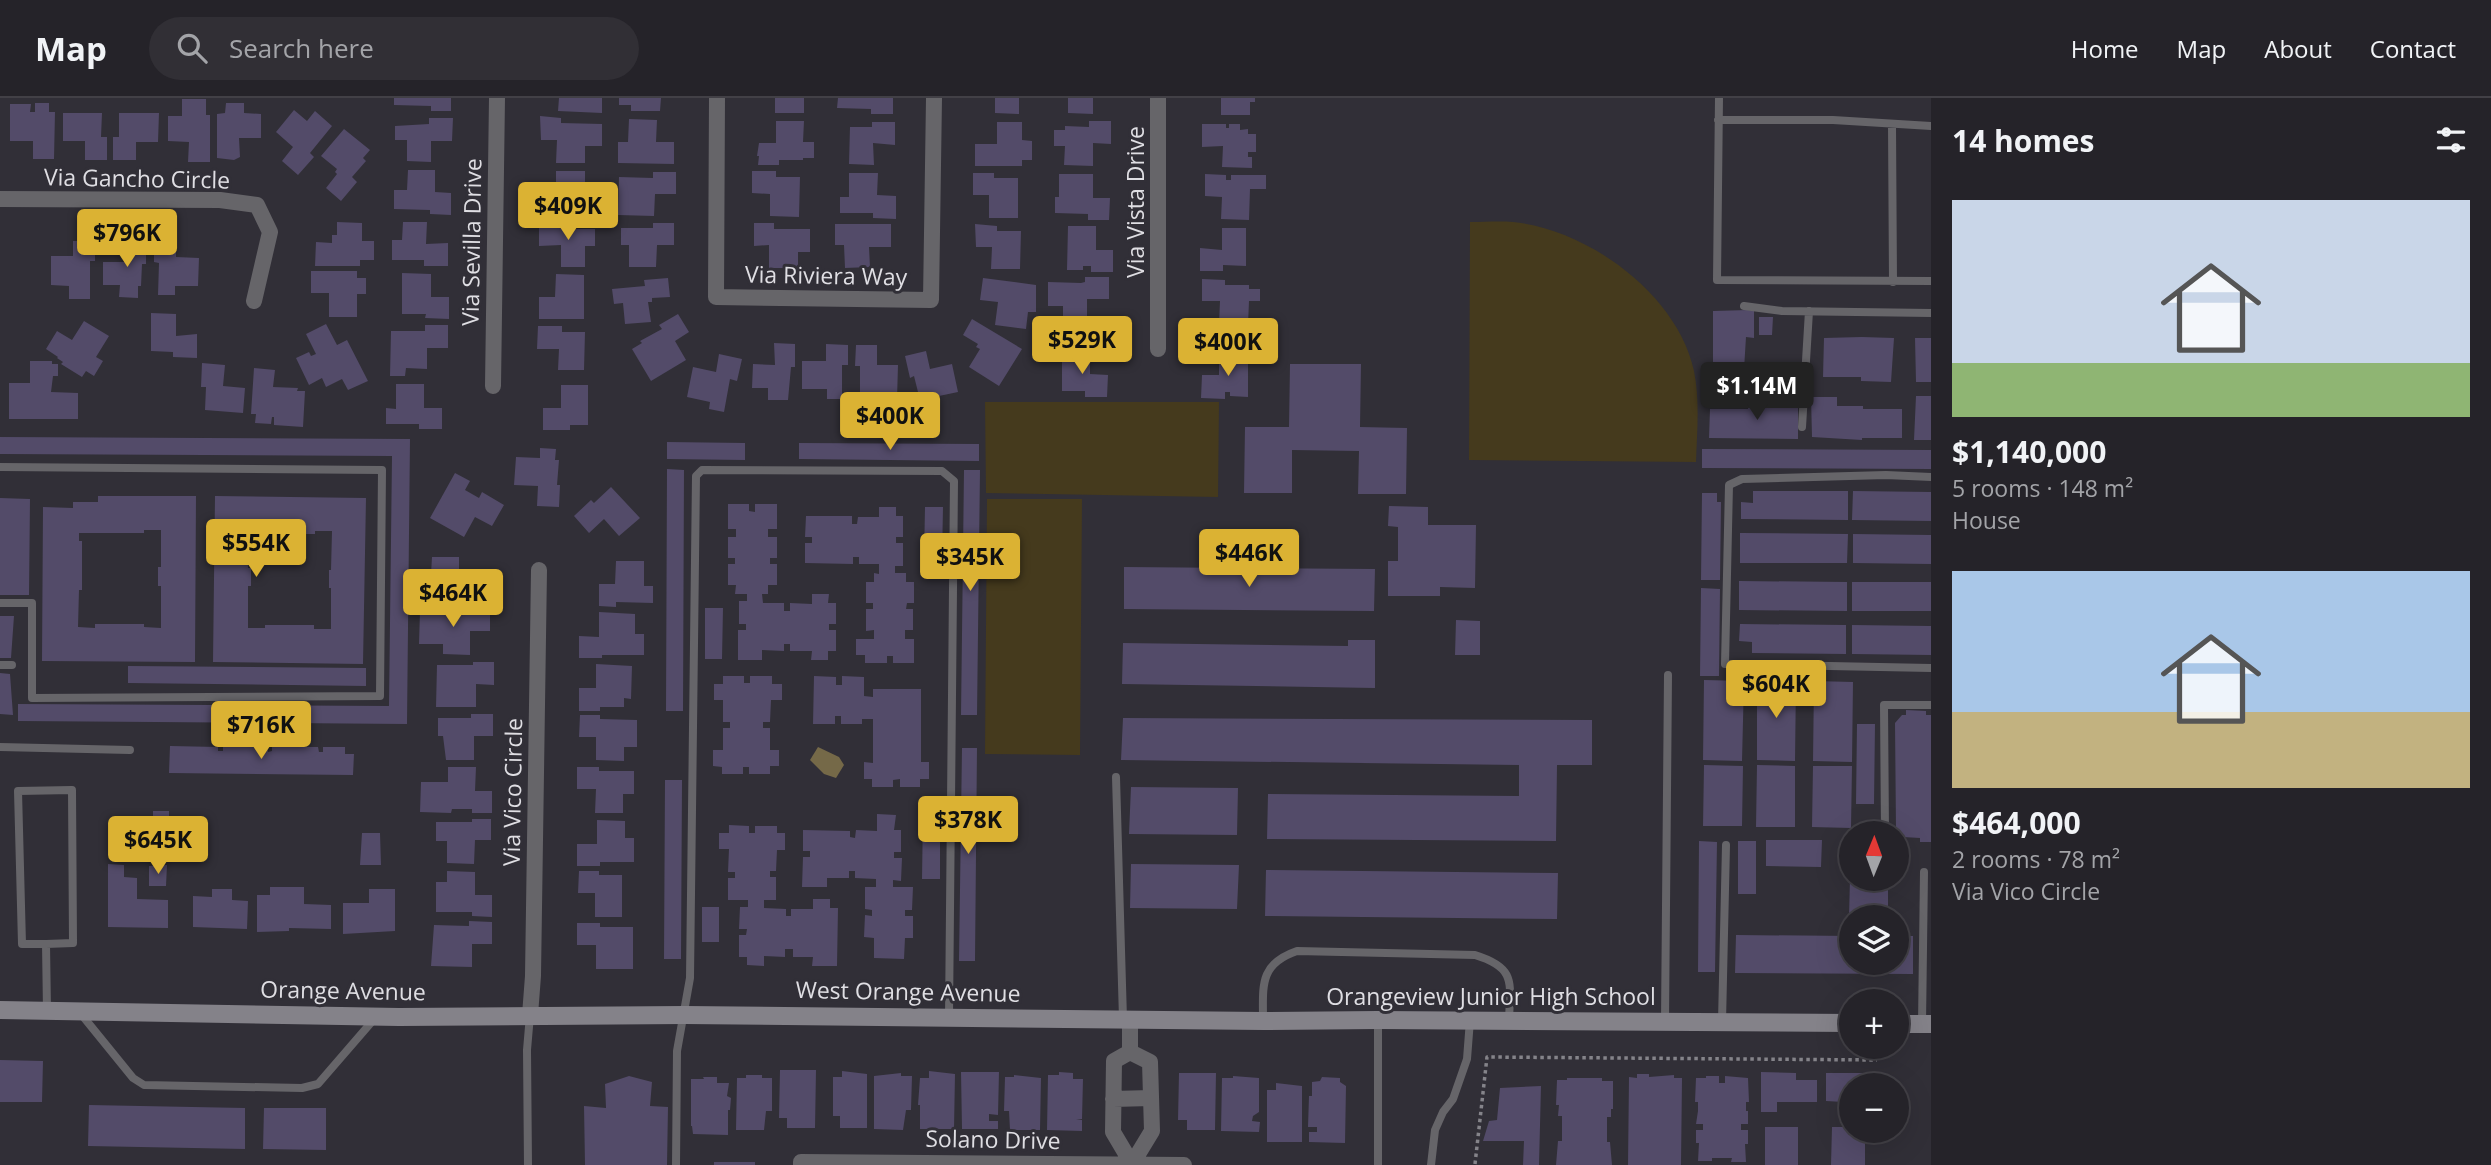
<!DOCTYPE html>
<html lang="en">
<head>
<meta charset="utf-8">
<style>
  :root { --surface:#252329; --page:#312f35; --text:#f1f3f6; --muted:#a3a4a8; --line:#424046; --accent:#dbb233 }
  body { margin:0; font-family:"Open Sans",sans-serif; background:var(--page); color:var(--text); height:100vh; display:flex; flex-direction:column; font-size:26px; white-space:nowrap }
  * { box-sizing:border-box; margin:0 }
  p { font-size:23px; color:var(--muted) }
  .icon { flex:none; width:38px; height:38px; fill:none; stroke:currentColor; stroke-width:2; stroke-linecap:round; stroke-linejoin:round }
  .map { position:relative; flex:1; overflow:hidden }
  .sheet { display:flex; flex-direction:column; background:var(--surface); width:560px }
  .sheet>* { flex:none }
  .needle { width:46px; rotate:1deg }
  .fabs { position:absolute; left:1839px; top:723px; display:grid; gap:14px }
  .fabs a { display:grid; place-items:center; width:70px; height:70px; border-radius:50%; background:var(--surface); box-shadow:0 7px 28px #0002,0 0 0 2px var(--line); font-size:35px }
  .price { position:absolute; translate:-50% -60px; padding:0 16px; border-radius:7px; background:var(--accent); color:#111; font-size:23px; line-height:46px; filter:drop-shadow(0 2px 4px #0008) }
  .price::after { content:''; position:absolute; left:50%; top:42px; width:21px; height:16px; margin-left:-10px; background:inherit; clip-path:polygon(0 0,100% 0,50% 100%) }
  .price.selected { background:#222; color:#fff }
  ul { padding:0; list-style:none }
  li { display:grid; align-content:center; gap:14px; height:371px; padding:0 21px }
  li span { display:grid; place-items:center; height:217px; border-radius:0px; color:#555 }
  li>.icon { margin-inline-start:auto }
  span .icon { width:126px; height:126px; fill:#fffc; stroke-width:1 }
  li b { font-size:30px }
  h2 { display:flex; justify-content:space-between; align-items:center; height:84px; padding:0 21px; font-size:30px }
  header { display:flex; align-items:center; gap:42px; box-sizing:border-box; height:98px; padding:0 35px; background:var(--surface); border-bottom:2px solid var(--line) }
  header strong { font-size:33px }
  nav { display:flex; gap:38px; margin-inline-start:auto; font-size:24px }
  .search { width:490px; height:63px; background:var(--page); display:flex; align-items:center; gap:18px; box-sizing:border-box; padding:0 24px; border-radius:38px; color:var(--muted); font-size:26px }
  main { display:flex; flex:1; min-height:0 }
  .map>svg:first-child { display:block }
</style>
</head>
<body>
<header>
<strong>Map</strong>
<div class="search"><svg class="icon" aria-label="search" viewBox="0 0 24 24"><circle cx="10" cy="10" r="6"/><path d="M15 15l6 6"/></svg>Search here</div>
<nav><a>Home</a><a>Map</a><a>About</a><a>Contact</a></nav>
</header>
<main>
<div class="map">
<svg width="1931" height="1067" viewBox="0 0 1931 1067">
  <rect width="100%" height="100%" fill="#312f37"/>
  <path fill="#453a1d" d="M1470,124c15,0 29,-1 43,0 75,7 165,73 181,149 6,30 3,61 2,91l-227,-2z
    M985,304h234l-1,95 -232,-4z
    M987,401h95l-2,256 -95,-1z"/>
  <path fill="#756948" d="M818,649l21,10 5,8 -8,13 -12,-4 -14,-14z"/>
  <path fill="#534b69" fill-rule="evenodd" d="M394,0h57v13h-20v-5l-37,-1z
    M559,0h43v15l-44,-2z
    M619,0h42l-1,13h-29v-6h-12z
    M775,0h29v15h-29z
    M838,0h55v16h-22v-5l-34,-1z
    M995,0h24v16l-24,-1z
    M1068,0h25v16l-25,-1z
    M1221,0h34v4h-5v13h-29z
    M182,1h24v16h4v47h-22l1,-20 -21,-1v-25h14z
    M35,5h14v9h6l-1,47h-21v-18h-23v-37h21l-1,8h5z
    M226,5h18v10l17,1v24h-22l1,19 -6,3 -17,-2v-44l8,-1z
    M294,12l13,11 8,-10 17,15 -22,27 4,4 -16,18 -16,-14 11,-14 -17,-15z
    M63,15h39l-1,24h6v23h-22v-19h-22z
    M119,15h40l-1,29h-22v18h-23v-23h6z
    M540,18l21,2v5l41,1v22h-17v17h-29l1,-23h-16z
    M429,20h24l-1,23h-21v21l-24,-1v-21h-12v-14l34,-2z
    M629,21l28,1 -1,22h18v22l-56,-1v-21h10z
    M776,23h28l-1,21h11v16h-11v2h-24v5h-21l1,-9h-2l2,-13h17z
    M1089,23h22v23l-18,-1v23l-29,-1 1,-19h-11v-16h11v-4l24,1z
    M872,24h23v23l-22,-2 1,22 -25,-1 1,-37h22z
    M997,24h25v18l10,1v19h-10v6h-47v-22h22z
    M1202,26h24v4h3v-4h11v6l8,-1v5h8v18h-8v5h4v11l-30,-1 1,-21 -21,1z
    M344,31l26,21 -7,8 3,3 -14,16 5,5 -16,19 -15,-13 11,-14 -2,-2 2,-3 -16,-13z
    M408,72h27v22l16,1v22l-21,-1v-4l-36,-1v-19h13z
    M556,73h29v40h-24v4h-23v-21h18z
    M752,73h24v6h24l-1,40 -29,-1v-22l-18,-1z
    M653,74h23v22h-21l-1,22 -36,-1 1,-38 34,1z
    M849,75h29l-1,22 19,1v23l-23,-1v-5h-33v-16h9z
    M973,75h21v5h24v40h-29v-23h-16z
    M1059,76h34v24h17l-1,22h-21v-6l-33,-1v-16h4z
    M1205,76l21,1v5h5v-5h35v14h-16l-1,31 -28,-1 1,-22 -17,-1z
    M337,124l25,1v18h12v19h-14v6h-45l1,-24 16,1v-8h5z
    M403,124h24l-1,22 22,-1v23h-24v-6h-32v-20h10z
    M539,125h26v6h30v17h-10v21h-24v-22l-22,1z
    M653,125h21v22h-17l-1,22h-27v-22h-8v-17h32z
    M754,125h20v6h36v23h-12v16h-29v-23l-15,1z
    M835,126h56v23h-22l1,20 -25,1 -1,-23h-9z
    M975,126l22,2v5h24l-1,38h-29l1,-22h-16z
    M1068,128h28v24h17v22h-22v-6h-8v4h-16z
    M1222,130h24v38l-23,-1v6h-23v-23l22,2z
    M123,142l23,1v23h-4l-1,22h-3v12l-19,-1 1,-12h-17v-23h21z
    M73,143h22v20h-5v38h-21v-13l-18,-1v-29h22z
    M154,143l22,1v15l23,1 -1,28h-23v9h-17l1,-32 -5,-1z
    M311,173h46v7h9v16h-9v23h-28v-24h-18z
    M402,175l29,1v23h18v22l-24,-1 1,-4h-24z
    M556,176l28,1v44h-45v-22h16z
    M1085,179h24v22h-22v22h-24v-15h-15v-24l33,1 4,-1z
    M668,180l2,19 -18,1v4h-4l3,20 -26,2 -2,-21 -9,1 -2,-15 33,-3 -1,-6z
    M983,180l53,7v27h-8l-2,17 -31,-4 3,-23 -18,-2z
    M1202,181l23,1v5h24v4h11v12h-11l-1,24 -29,-1 1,-23h-18z
    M1748,212l6,1v27l-8,-1 -4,65 -29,-1v-90z
    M151,215l25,1v22l21,-2v24l-24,-1v-5l-22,-1z
    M678,216l11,18 -14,9 11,19 -35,21 -19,-32 10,-6 -2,-2 22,-12 -3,-4z
    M1759,219h14l-1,18h-13z
    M972,221l50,30 -23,37 -30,-19 11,-18 -4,-2 2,-3 -15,-9z
    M84,223l25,15 -13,21 7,4 -9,15 -8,-5 -4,6 -21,-13 2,-2 -6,-4 1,-1 -12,-8 11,-18 15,9z
    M326,226l11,21 10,-5 21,41 -20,9 -6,-11 -16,8 -4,-9 -13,7 -13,-27 13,-6 2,4 5,-2 -10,-20z
    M425,227h23v23h-21v21l-21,-1 -1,8h-15l1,-45h34z
    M538,228h24v6h23l-1,38h-26l1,-21h-22z
    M1862,239l32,1 -3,44 -30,-1v-4h-38l1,-39z
    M1915,240h16v44h-15z
    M774,245l21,1v23h-4l-3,33h-20v-12h-16l1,-24 22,1z
    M826,246l22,1v20h-6v34h-15v-10h-25v-28h24z
    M856,247h21v20h21l-1,35h-16l-1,-6h-3v6l-17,-1v-33h-5z
    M926,253l4,18 22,-5 6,28 -38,8 -6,-24 -4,2 -5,-22z
    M1062,254h28v22l18,1 -1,22h-22v-6h-23z
    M1219,255h29v44l-18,-1v-4h-5v7l-24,-1 1,-23h17z
    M719,256l23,5 -5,22 -7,-2 -6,33 -15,-3 1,-7 -23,-5 6,-30 23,5z
    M30,263h22v3h6v12h-5l-2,16 27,1v26h-69v-36h21z
    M202,265l23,2 -2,21 22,2 -2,25 -38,-3 1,-23h-5z
    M1290,266h71l-1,63 47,1 -1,66h-48l1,-43 -67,-1v43h-48l1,-66h44z
    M254,270l21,2 -2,17 25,1 -1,3h8l-2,36 -29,-2v-8h-2l-1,7 -16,-1 1,-9h-5z
    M396,286h28v24h18v21h-23v-5h-33v-16l10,1z
    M561,287h27v40h-18v5h-27v-22h18z
    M1916,298h15v44h-17z
    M1811,299h26v9h26v3h39v29h-40v2l-50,-3z
    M1773,300l25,1v40l-89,-1 1,-29h38v-3h25z
    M0,339l410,2 -3,285 -389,-3v-17l371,2 3,-250 -392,-2z
    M667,344l78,1v17l-78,-1z
    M799,345l180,1v17l-180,-2z
    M540,350l16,1 -1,11h4l-2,25h3l-1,22 -22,-1 1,-20 -24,-1 2,-28 24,1z
    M1702,351l229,1v19l-229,-1z
    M667,371l17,1 -1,241h-17z
    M964,372h16l-3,245h-16z
    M455,375l15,8 -5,9 14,8 3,-6 22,13 -12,21 -17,-9 -11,20 -34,-19z
    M611,389l29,31 -21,18 -15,-17 -15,14 -15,-17 17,-16 3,3z
    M1753,393h95v29l-107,-1v-17l12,1z
    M1853,393l78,1v29l-79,-1z
    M1702,395h15v9h4l-1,78h-19z
    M98,398h98l-1,166 -153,-1 1,-154 30,1v-6h25zM144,432h17v37h-3v19h3v42l-17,-1v-3h-49v4l-17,-1 1,-37h3v-49h-3v-8h65z
    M215,398l151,2 -3,166 -150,-2zM249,432h17v4h49v-3h17l-1,39h-2v18h2v41h-17v-4h-49v3h-17v-42h3v-18h-3z
    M0,400l30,1 -1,96h-29z
    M728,406h21v7l6,1v-8h22v25h-9v8h9v21h-7v6h7v21h-9v9h-6l1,9h21v8h6v-8l22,1v-10h17l-1,9h8v21h-7v6h7v21h-8v9h-17l1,-9h-22v-7h-6v7l-22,-1v10h-24v-30h8v-6h-7v-23h8v-7h-12l1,-9h-8v-21h7v-6h-7v-21h8v-8h-8z
    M1389,408l39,1v18h48l-1,63 -35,-1v9h-52v-35h10v-34l-10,-1z
    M879,409h17v9h7v21h-7v6h7v23h-8v7h11v9h8v21h-7l-1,6h7v21h-8v9h9v24h-21v-7h-6v7h-22v-8h-9v-16h18v-9l-8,1v-22h7v-6h-7v-21h8v-9l5,1v-10h-20v-7h-6v7l-48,-1v-20h7v-6h-7l1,-21h46v8h5l1,-7h21z
    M925,409h18l-1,52h-18z
    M1740,435l108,1 -1,29h-107z
    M1853,436l78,1v29l-78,-1z
    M432,459h27v25h17l-1,22h-20v-5h-24v-7l-8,-1v-17h8z
    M616,463h28v25h9v17l-37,-1v5l-17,-1v-22h16z
    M1124,469l251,2 -1,42 -250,-2z
    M1739,483l108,1v29l-108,-1z
    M1852,484h79v29h-79z
    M1701,490l19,1 -1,87h-19z
    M705,510h18l-1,51h-17z
    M468,511l22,1v21h-20v24l-27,-1v-10h-24l1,-33 48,1z
    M599,514l36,2v20h9v21h-42v3h-23v-22l20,1z
    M0,518h14l-3,42h-11z
    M1456,522l24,1v34h-25z
    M1740,526l106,1v29l-94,-1v-11l-13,-1z
    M1852,527l79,1v29l-79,-1z
    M1348,542h27v48l-253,-4 1,-41 225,3z
    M473,564h21v23l-18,-1v23h-40l1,-42h36z
    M596,566l36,2 -1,33 -7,-1v9h-24v4h-21v-23h17z
    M128,568l238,2v18l-238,-3z
    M0,575l10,1 3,41 -13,-1z
    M723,578h21v7h6v-7h22v8h10v16h-11l-1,22h-7v6h7v22h9v16h-9v8h-21v-7h-6v7h-21v-7l-9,-1v-16h10v-22h7v-6h-7v-22h-9v-16h9z
    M814,578l22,1v8h6v-9l22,1v19l9,1v-8h48v73h8v17h-9v8h-20v-8l-7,1v7h-21v-8h-8v-17l9,1v-44h-11v5h-21v-8h-6v8h-22z
    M1704,582l40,1 -2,80 -39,-1z
    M1757,582l39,1 -1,80 -38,-1z
    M1814,583l39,1 -1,80 -39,-1z
    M1906,612l20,1v4h5v127h-11v-4l-17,-1 -7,-7 -1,-107 7,-8h4z
    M471,616h22v22h-19v24h-28l-3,-24h-5v-18h33z
    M580,617h20v4l37,1v27h-13v14l-28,-1v-23h-17z
    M1123,620l469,2v45h-35l-1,76 -289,-2 1,-45 251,2v-31l-398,-5z
    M1857,626h18l-1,80h-18z
    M170,648l48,1v4h5v-5l45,1v5l4,-1v-4h46l1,5h4v-5h22v7h9l-1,21 -184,-2z
    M962,650h15l-2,213h-16z
    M1704,667l39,1 -1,60h-39z
    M1757,667l38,1v61h-39z
    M1813,668h39l-1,62 -39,-1z
    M448,669h28l-1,24h17v22h-20v-4h-20l-1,4 -31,-1 1,-30h27z
    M577,669h22v4h35v23h-11v19h-28l1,-24h-19z
    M665,682h17l-1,179h-17z
    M1131,689l107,1 -1,47 -108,-1z
    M153,713h16v11l10,1 -1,29h-30l1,-30h4z
    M923,713h17v68h-18z
    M877,716l19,1 -2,15h7v22h-7v6h8l-1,23 -8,-1v7h20l-1,23h-7v6h8v22h-8l-1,21 -30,-1v-20l-10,-1 1,-22 7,1v-6l-7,-1v-22h11v-8l-21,-1v-7h-6v7h-22v9h-25l1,-30h7v-6h-7v-21l47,1v6l5,1 1,-8 21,1z
    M472,721h19v21h-16l-1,24 -27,-1v-22h-11v-19h36z
    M597,722l28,1v17h9v24h-34v4h-23v-22h20z
    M729,727l20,1v7h6v-7h22v7h8v17h-8l-1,21h-6v6h6v23h-12v8l22,1v7h5v-7h22v-10h17v9h8l-1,58h-25l1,-9h-20v-8h-8v8l-21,-1v10l-17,-1v-8h-8v-22h7l1,-6h-8l1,-22h8v-7h-20v-22h7v-6h-7l1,-23h-10v-16h10z
    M362,735h18l1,32h-21z
    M1766,742h56l-1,27 -55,-1z
    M1699,743l18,1 -2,130h-17z
    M1738,743h18v53h-18z
    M108,766l16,1v12l13,1v21l31,1v28l-60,-1z
    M1131,766l108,1 -2,44 -107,-1z
    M167,767l-1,21h-17v-20z
    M1266,772l292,3 -1,46 -292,-3z
    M447,773l28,1v23h17v22l-20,-1v-4h-36v-30h11z
    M579,773h20v4h23v42h-27v-24h-17z
    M1850,780h38v39h-39z
    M270,789h34v17l27,1v24l-42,-1v3l-32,1v-37h13z
    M212,791h20v11l16,1 -1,28 -54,-2v-31l19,1z
    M369,791h26v42l-52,3v-31h26z
    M702,809h17v35h-17z
    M469,823l23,1v22h-20v23l-41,-1 3,-41 35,1z
    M577,825h23v4h33v42h-37v-24h-19z
    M1736,837l116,1v26h45v-26h16v38l-178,-1z
    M0,962l43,1 -1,41h-42z
    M780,972h36l-1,58h-28v-10h-8z
    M842,973l25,3v54h-27v-12h-7v-39h9z
    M929,973l26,3 -1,55h-34v-24h-2l2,-27h9z
    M961,974h38l-1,43 -9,-1v7h9v8h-36z
    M1059,974l14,1v6h10l-1,40 -6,1h6v11l-35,-1 1,-55h11z
    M1761,974l35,1v7h21v22h-40v10h-16z
    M901,975v3h11l-1,34h-5l-3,20 -29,-1v-53z
    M1179,975h37l-1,57h-28v-10h-9z
    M1826,975h36v5l34,1 -1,6h-43v36h-10l1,-19 -17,-1z
    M1637,976h12v3l25,-2v3h8l-1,87h-53l1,-88 8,1z
    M746,977h16v3h10v33h-6l-2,19h-28l1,-52h9z
    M1014,977l27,3 -1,52h-30l-1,-19h-5l1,-34h9z
    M629,978l23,6 -2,24 18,1 -1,58h-82l-1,-59 22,2 -1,-24z
    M1233,978l26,2v34l-6,4 -1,5 8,1 -1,10 -38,-1 1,-53h11z
    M1706,978h13v7h6v-7l23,2 1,24h-3v9h2v13h-7v6h7v14h-3l1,18h-15l1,-4h-20v3h-14l1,-18h-3v-13h7v-6h-7l2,-13v-9h-3l1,-24h10z
    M703,979h14v6h12l-2,13 4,2 -1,12h-2v25l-35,-1 -1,-8h-1v-47h13z
    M1322,979l18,1v4l6,4 -1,57 -36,-1v-10h8v-5h-9l1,-31h3v-14l8,-1z
    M1567,980h35v3h11v28h-2v8h-4v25h3l2,23h-56l2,-24h4v-25h-4l1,-11h-3l1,-25h10z
    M1276,985l26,3v56h-35v-52h9z
    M1541,988l-2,79h-16l1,-24h-41l6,-20 8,-1 3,-32z
    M89,1007l156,3v41l-157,-3z
    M264,1010h62v42l-63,-1z
    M1765,1029h33v38h-33z
    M1832,1029h20v3h13v35h-34z
    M714,1064h41v3h-41z"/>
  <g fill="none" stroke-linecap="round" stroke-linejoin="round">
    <path stroke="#85848a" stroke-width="3.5" stroke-dasharray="3.5 3.5" stroke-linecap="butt" d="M1475,1066l12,-107 390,3"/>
    <path stroke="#666569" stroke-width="8" d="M1719,0l-2,182 214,1
      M1718,22h115l98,6
      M1892,27l1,157
      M1744,208l38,5 149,2
      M1802,329l7,-116
      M0,369l382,3 -2,226 -348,2v-95h-32
      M1931,379l-45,-2 -144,4 -13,6 -4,179 206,4
      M0,567h12
      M0,649l130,3
      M1116,679l7,242
      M1885,735l-1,-128h47
      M46,846h-24l-4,-153 54,-1 1,153 -27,1 1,67
      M81,916l52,64 11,7 158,3 16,-4 58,-67
      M1263,922c0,-34 -4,-56 34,-69l178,4c42,13 35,28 34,66
      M1665,924l3,-347
      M1722,924l4,-177
      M1922,926l2,-152
      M528,1067l-1,-115 3,-35
      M676,1067l1,-114 13,-73 6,-502 6,-6 240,1 12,10 -5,536
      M1378,1067v-145
      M1431,1067l4,-35 8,-18 10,-13 14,-40 3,-39"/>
    <path stroke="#666569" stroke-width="16" d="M717,0l-1,199 215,3 3,-202
      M0,101l220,1 37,5 13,27 -16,69
      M1158,251v-251
      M493,288l4,-288
      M530,917l3,-39 6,-406
      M1130,954l20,10 2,69 -20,33
      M1130,954l-16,9 -1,71 19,32
      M1130,954v-33
      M1113,1001l38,-1
      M801,1067v-3l383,3"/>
    <path stroke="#848289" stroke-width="18" d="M0,912l399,7 286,-2 578,6 115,-1 474,3
      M1897,926h34"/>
  </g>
  <g text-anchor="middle" stroke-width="6" stroke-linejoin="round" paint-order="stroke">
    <g font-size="23" fill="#dfdee3" stroke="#312f37">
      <text transform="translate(137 81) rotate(1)" y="8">Via Gancho Circle</text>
      <text transform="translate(1136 104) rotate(-90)" y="8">Via Vista Drive</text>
      <text transform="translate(472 144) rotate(-89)" y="8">Via Sevilla Drive</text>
      <text transform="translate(826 178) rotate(1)" y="8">Via Riviera Way</text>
      <text transform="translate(513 694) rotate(-89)" y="8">Via Vico Circle</text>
      <text transform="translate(343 893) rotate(1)" y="8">Orange Avenue</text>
      <text transform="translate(908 894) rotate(1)" y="8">West Orange Avenue</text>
      <text x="1491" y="907">Orangeview Junior High School</text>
      <text transform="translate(993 1042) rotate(1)" y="8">Solano Drive</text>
    </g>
  </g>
</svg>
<div class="fabs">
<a><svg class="needle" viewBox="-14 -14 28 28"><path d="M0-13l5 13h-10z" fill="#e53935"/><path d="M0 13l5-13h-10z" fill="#a3a4a8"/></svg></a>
<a><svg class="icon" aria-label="layers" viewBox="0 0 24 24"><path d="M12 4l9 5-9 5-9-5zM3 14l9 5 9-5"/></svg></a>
<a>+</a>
<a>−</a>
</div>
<b class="price" style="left:568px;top:144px">$409K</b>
<b class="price" style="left:127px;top:171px">$796K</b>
<b class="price" style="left:1082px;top:278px">$529K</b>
<b class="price" style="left:1228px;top:280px">$400K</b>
<b class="price selected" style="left:1757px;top:324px">$1.14M</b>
<b class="price" style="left:890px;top:354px">$400K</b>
<b class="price" style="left:256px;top:481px">$554K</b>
<b class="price" style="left:1249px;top:491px">$446K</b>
<b class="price" style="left:970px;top:495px">$345K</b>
<b class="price" style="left:453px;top:531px">$464K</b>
<b class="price" style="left:1776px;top:622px">$604K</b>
<b class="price" style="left:261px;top:663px">$716K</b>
<b class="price" style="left:968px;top:758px">$378K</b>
<b class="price" style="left:158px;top:778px">$645K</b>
</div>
<section class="sheet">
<h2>14 homes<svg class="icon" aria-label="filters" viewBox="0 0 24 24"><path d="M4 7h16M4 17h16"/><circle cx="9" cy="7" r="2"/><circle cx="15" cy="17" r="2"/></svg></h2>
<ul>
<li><span style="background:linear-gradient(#c9d6e8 75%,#8fb573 0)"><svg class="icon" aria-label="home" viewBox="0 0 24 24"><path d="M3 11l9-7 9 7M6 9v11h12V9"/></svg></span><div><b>$1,140,000</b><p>5 rooms · 148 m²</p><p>House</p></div></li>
<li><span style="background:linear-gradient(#a9c7e8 65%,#c2b280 0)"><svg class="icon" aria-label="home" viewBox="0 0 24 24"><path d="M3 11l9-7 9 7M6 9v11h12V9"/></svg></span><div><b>$464,000</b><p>2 rooms · 78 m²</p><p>Via Vico Circle</p></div></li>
</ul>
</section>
</main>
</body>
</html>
